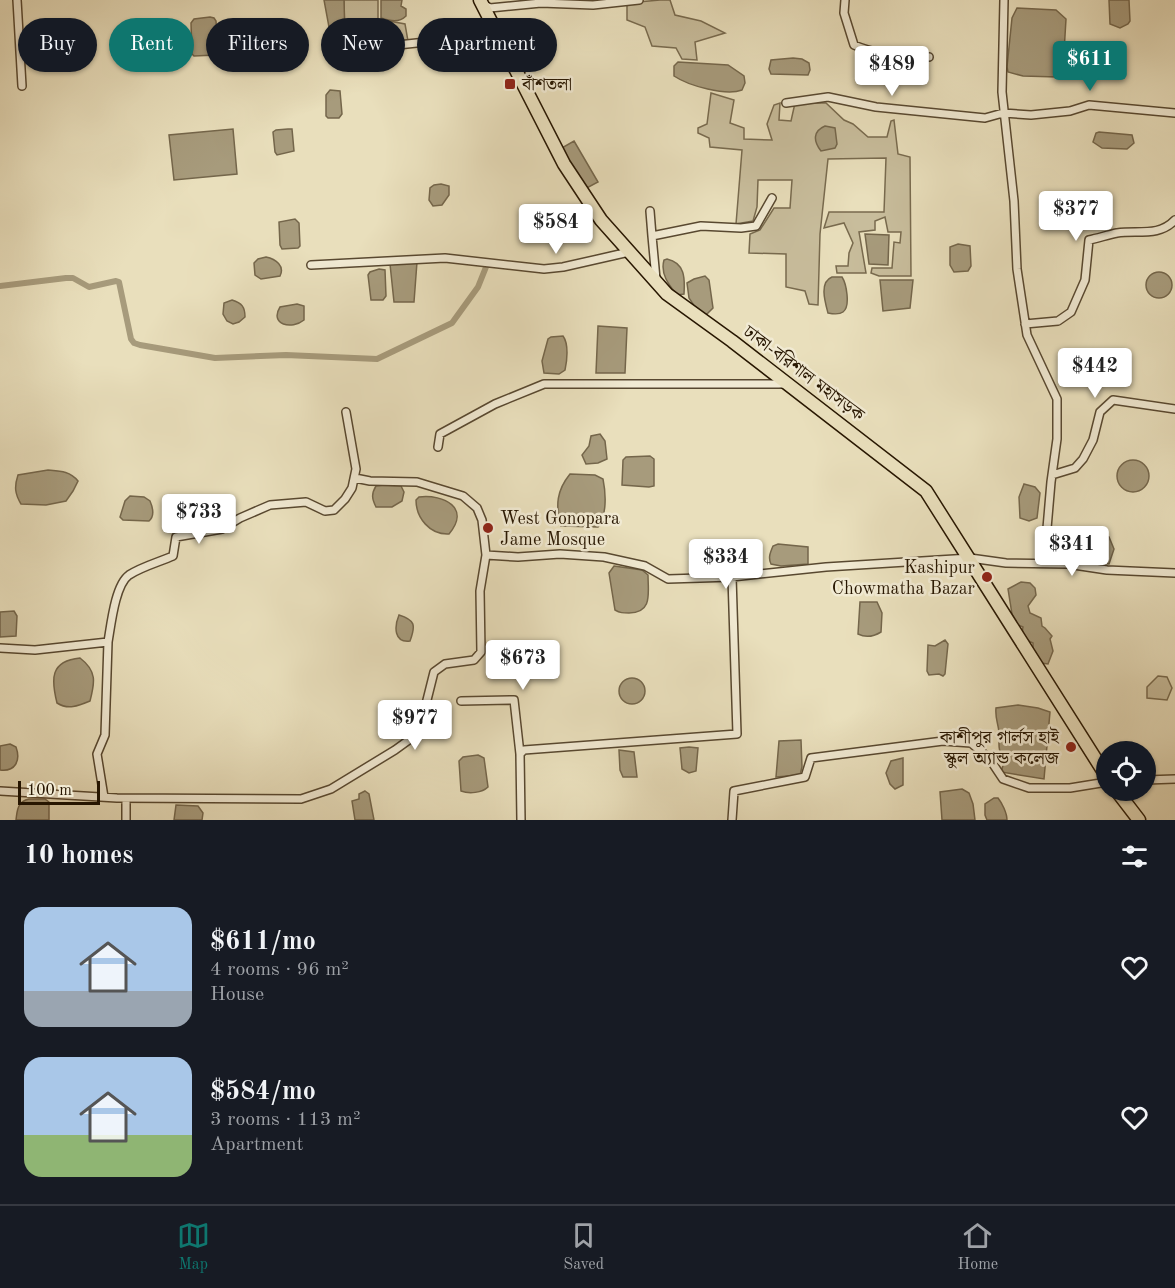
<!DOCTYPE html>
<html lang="en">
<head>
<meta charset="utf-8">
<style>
  :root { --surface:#171b24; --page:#20242c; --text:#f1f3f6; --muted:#9ea1a6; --line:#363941; --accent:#0f766e }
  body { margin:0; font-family:"Old Standard TT","Noto Serif Bengali",serif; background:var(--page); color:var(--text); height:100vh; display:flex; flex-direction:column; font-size:22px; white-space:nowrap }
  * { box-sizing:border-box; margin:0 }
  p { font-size:20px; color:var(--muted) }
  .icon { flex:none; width:33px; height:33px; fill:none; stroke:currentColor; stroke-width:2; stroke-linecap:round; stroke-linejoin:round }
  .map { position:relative; height:820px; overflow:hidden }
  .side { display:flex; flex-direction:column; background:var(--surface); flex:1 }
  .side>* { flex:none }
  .top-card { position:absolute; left:18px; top:18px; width:600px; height:54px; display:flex; gap:12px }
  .buttons { position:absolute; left:1096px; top:741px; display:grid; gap:12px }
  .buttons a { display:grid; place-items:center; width:60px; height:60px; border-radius:50%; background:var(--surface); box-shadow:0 2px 4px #0004; font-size:30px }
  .scale { position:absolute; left:18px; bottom:15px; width:82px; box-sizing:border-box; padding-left:6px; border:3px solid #271601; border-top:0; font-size:16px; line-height:21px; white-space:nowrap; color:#271601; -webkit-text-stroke:4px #f1ead3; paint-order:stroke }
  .price { position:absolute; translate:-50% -51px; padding:0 14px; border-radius:6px; background:#fff; color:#222; font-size:20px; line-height:39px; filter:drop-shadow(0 2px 3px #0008) }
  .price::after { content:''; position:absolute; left:50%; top:36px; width:18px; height:14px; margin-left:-9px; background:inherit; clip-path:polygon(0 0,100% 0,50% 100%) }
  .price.current { background:var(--accent); color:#fff }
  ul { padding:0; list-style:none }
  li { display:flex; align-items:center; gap:18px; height:150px; padding:0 24px }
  li span { display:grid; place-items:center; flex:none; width:168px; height:120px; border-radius:18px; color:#555 }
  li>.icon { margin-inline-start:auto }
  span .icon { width:72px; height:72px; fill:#fffc; stroke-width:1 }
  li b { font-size:26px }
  h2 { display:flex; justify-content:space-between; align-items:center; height:72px; padding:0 24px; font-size:26px }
  .tag { padding:0 21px; border-radius:27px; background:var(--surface); box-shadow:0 2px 4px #0004; font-size:21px; line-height:54px }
  .tag.current { background:var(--accent); color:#fff }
  .tab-bar { display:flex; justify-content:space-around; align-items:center; height:84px; border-top:2px solid var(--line); background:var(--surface); font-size:16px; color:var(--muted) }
  .tab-bar a { display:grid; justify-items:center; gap:3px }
  .tab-bar .current { color:var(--accent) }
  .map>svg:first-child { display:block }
</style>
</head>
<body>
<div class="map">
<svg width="1175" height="820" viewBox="0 0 1175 820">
  <rect width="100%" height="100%" fill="#e9dfbc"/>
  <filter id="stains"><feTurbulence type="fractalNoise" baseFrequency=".00333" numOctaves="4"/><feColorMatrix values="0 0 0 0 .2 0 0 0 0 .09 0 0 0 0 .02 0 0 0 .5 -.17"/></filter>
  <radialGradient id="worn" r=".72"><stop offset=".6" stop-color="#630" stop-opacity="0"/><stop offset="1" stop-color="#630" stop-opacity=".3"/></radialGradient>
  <path fill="#c8bd9c" stroke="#786a4e" stroke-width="1.5" d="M344,0h34v19l27,5 3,17 -63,6z
    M660,0h10l5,15 26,6 24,12 -30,9 2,18 -15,-1 -6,-11 -24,-2 -7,-19 -18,-7v-17z
    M711,93l23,7 -4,23 14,5v11l28,1 -5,-16 7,-19 6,-2 -1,17 12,1 4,-18h31l18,17 9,4 15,13h19l4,-16 3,-1 4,34 12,3 1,119h-32l-8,-3 1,-5h20l2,-26 6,1 1,-11h-13l-3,-15 -10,4v9l-16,2 7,41h-29l-1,-7h12l1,-13 4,-10 -9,-20 -20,5 5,-16h55l2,-54 -58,1 -8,75 -2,71 -9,-1 -4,-13 -19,-4v-33l-37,-1 1,-19 10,-4 14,-22h16l2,-28h-34l-1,27 -4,14 -17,3 6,-74 -32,-3 -1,-9 -11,-5v-5l9,-4z
    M1158,676l9,1 5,11 -5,12 -20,-2v-11z"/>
  <path fill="#a79b7c" stroke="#74664b" stroke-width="1.5" d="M324,0h20l1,38h-14z
    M381,0h21l-1,6 5,3v7c-7,7 -16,5 -25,2z
    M1109,0h20l1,21 -2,3 -8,4 -10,-4z
    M1017,8l39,2 10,9 -3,50 -6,8 -34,-1 -15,-4 -1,-5 5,-49z
    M210,17l4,1 2,3 2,32 -2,2 -22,1 -2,-2 -1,-31 3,-4z
    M793,58l9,1 7,4 1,7 -2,5 -37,-1 -2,-5 2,-9z
    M678,62l50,3 16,11 1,7 -3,7c-16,6 -53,-4 -68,-14v-10z
    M330,90l10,1 2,23 -3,4h-11l-2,-2v-21z
    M825,126l10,2 2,16 -2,4 -14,3c-8,-10 -8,-20 4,-25z
    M233,129l4,45 -63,6 -5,-45z
    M288,129h4l2,22 -17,4 -2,-3 -2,-20 3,-2z
    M1099,132l33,3 2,8 -7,6 -25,-1 -9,-6 3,-9z
    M574,141l24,41 -15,8 -23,-41z
    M441,184l8,2v9l-7,10 -9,1 -4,-6 1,-12 4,-3z
    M295,219l4,4 1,23 -2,2 -16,1 -2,-4 -1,-23z
    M865,234l24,1 -1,30 -19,-1z
    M958,244l12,2 1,20 -3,5 -14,1 -4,-7v-18z
    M266,257c10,2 19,9 14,19l-19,3 -6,-4 -1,-12 4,-4z
    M667,259c18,4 18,19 17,35l-7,1c-8,-10 -17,-21 -13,-35z
    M417,262l-3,40h-20l-4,-38z
    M379,269l6,1 1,26 -3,4h-12l-3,-25 2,-3z
    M1146 285a13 13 0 1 1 26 0a13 13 0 1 1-26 0Z
    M705,276l4,4 4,28 -6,6 -8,-1 -10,-15 -2,-15 7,-4z
    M832,277h10c4,6 9,29 1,35 -4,3 -10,2 -15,1 -3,-11 -9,-31 4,-36z
    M880,280h33l-3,28 -27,3z
    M232,300c10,3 13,7 13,17l-6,5 -6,2 -6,-3 -4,-7 1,-11z
    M297,304l7,2v14c-12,10 -35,5 -24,-13z
    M598,326l29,2 -2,45h-29z
    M563,336c6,8 4,25 2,34l-6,4 -15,-1 -2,-12 6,-22 3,-2z
    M600,434l5,7 2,18 -9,4 -12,1 -4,-9 7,-9 2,-10z
    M650,456l4,3v27l-5,1 -27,-2 1,-25 3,-3z
    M1117 476a16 16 0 1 1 32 0a16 16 0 1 1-32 0Z
    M48,470c12,1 22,1 30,11l-5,10 -7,10 -20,4 -25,-1c-6,-10 -7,-17 -3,-29z
    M570,474l25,1 8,4c3,15 4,36 -5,48l-37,-1c-6,-21 -4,-36 9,-52z
    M1024,484l11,3 5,6 -3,25 -8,3 -9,-3 -1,-21z
    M384,485l17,1 3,6 -2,9 -10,6h-16c-4,-8 -5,-13 0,-21z
    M130,496l14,1 6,4c3,7 5,15 -1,20l-26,-1 -3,-3 5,-16z
    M419,497c25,-3 52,11 30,37 -19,1 -33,-16 -33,-34z
    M1094,534l15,3 5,12 -5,15 -9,-1 -7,-4z
    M778,544l30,3v17l-27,2 -10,-2c-3,-6 -1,-11 2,-18z
    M715,549l10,4 2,14 -7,6 -9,1 -7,-5 1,-17z
    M614,566l28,4 6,5c0,18 5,38 -19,38 -6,0 -9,0 -14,-3l-6,-37z
    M1021,582l9,1 5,5 1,7 -8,11 2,7 11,5 1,8 3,2 7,8 -2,3 3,12 -5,13 -7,-1 -8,-14v-6c-8,-3 -12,-7 -10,-16l-7,-3 -4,-10 -4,-25z
    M860,602h17l5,11 -1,19c-8,5 -15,6 -23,2z
    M14,611l3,5 -1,20 -16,1v-25z
    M399,615c16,5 17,10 11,26 -16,2 -16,-14 -11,-26z
    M945,640l3,4 -3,30 -2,2 -4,-2 -10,1 -2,-4 1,-26 7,1z
    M80,658c17,13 15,24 10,43 -12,5 -22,9 -33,2 -6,-24 -7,-42 23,-45z
    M619 691a13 13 0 1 1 26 0a13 13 0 1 1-26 0Z
    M1018,705l20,3 12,4 -6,67 -43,-7 4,-13c-9,-10 -5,-15 -6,-27 -1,-9 -4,-14 -3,-24z
    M801,740l1,27 -2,8 -24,2 3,-36z
    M10,744l6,3c5,14 -1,25 -16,23v-24z
    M689,747l9,1 -2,23 -7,2 -7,-4 -2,-21z
    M619,750l15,2 3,25h-14l-3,-7z
    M478,755l6,3 4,29c-6,6 -19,7 -27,4l-2,-30 4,-4z
    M903,758v27l-8,4 -5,-5 -4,-11 5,-12z
    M962,789l7,4 4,11 2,16h-33l-2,-28z
    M365,791l4,3 5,26h-19l-3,-19 7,-2v-5z
    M994,798h4c4,5 9,15 9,22h-20l-2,-5v-11z
    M29,799h16l4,3v18h-33c1,-10 2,-19 13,-21z
    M176,805l22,1 5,7 -1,7h-28z"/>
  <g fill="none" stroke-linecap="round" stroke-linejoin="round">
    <path stroke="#a79b7c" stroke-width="6" d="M0,286l66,-8h7l16,9 27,-6 3,1 12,57 3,4 6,2 75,13 71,-3 91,4 75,-36 26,-36 8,-20"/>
    <defs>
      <path id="street" d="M17,0l5,86
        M845,0l-1,13 10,32c25,11 49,10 75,12
        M1004,0l-2,92 12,109 3,68 10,66 30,64v40l-6,43 -7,81
        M484,5l6,3 51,-5 52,2 46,-5
        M361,49l74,-8 61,-11
        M786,103l42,-6 48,10 109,11 18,-5 28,2 39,-4 19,-6 86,8
        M650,211l2,25
        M311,265l134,-7 99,11 19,-2 66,-15
        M656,279l-4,-43 49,-10 40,2 15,-2 16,-28
        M1025,324l33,-3 13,-9 14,-32 4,-40c9,-2 19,-5 28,-7 21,-3 42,4 58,-13
        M438,447l2,-13 55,-30 49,-20h242
        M1052,475l23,-7 8,-9 10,-19 7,-28 13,-12 62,9
        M486,555l32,2 42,-3 44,3 41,9 23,13 64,-2 94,-10 144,-9 36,5 61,1 40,6 68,3
        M0,648l35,2 73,-8c3,-17 7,-57 21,-67 12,-8 30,-13 44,-19l3,-19 46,-8 18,-11 30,-13 36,-3 19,9 9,-1 11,-11 7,-11 4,-19 -10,-57
        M461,701l53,-1 6,54
        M1146,780l29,-1
        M0,791l117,7 184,1 30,-10 64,-39 18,-13 13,-33 8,-32 11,-8 29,-4 7,-8 -1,-61 6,-36 -4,-35 -5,-12 -14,-12 -46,-14 -47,-1 -15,-3
        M104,797l-7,-43 8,-19 3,-93
        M126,820v-21
        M521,820l-1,-66 4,-4 213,-16 -5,-157
        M732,820l2,-29 71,-14 6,-19 132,-17 28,2 18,15 14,21 26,9h41l37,-6"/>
      <path id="highway" d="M480,0l84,164 37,56 66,74 65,47 194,150 181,286
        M1116,790l23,30"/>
    </defs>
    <use href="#street" stroke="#584830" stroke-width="10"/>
    <use href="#highway" stroke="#271601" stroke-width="15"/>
    <use href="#street" stroke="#f1ead3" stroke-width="7"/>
    <use href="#highway" stroke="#e9dfbc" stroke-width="12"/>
  </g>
  <g fill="#8f2418" stroke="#f1ead3" stroke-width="2">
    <rect x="504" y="78" width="12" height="12" rx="3"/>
    <circle cx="488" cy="528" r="6"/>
    <circle cx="987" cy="577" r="6"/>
    <circle cx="1071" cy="747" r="6"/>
  </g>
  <g text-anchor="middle" stroke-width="5" stroke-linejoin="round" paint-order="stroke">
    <g font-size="18" fill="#271601" stroke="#f1ead3" text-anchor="start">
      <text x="522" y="90">বাঁশতলা</text>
      <text x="500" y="524">West Gonopara<tspan x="500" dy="21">Jame Mosque</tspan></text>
      <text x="975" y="573" text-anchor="end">Kashipur<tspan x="975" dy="21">Chowmatha Bazar</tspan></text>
      <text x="1059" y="743" text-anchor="end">কাশীপুর গার্লস হাই<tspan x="1059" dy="21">স্কুল অ্যান্ড কলেজ</tspan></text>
    </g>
    <g font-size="18" fill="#271601" stroke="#f1ead3">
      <text transform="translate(804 373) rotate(37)" y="6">ঢাকা-বরিশাল মহাসড়ক</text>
    </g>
  </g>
  <rect width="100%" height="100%" filter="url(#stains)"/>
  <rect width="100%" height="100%" fill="url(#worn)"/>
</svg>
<div class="buttons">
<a><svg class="icon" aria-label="locate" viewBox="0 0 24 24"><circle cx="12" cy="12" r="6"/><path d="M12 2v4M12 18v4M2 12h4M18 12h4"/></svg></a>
</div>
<div class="scale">100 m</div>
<b class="price current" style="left:1090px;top:92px">$611</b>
<b class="price" style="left:892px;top:97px">$489</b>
<b class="price" style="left:1076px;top:242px">$377</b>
<b class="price" style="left:556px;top:255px">$584</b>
<b class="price" style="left:1095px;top:399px">$442</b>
<b class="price" style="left:199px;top:545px">$733</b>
<b class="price" style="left:1072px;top:577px">$341</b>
<b class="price" style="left:726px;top:590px">$334</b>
<b class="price" style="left:523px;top:691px">$673</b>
<b class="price" style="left:415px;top:751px">$977</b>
<div class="top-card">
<a class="tag">Buy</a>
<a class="tag current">Rent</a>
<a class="tag">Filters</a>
<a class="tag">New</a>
<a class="tag">Apartment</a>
</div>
</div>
<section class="side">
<h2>10 homes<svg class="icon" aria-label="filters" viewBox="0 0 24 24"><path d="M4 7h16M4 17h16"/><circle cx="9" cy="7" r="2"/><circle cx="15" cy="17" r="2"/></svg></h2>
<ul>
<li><span style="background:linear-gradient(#a9c7e8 70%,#9aa5b1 0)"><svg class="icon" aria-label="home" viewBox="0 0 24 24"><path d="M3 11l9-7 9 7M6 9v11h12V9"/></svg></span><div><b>$611/mo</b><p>4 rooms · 96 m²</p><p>House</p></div><svg class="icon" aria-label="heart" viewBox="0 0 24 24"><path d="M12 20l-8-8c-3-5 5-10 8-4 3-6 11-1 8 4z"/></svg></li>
<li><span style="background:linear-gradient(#a9c7e8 65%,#8fb573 0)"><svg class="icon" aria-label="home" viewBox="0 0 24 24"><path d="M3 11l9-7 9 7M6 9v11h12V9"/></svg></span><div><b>$584/mo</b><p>3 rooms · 113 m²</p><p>Apartment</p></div><svg class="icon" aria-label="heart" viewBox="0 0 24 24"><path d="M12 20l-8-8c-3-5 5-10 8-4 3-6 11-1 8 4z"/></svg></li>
</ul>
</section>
<nav class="tab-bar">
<a class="current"><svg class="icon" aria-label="map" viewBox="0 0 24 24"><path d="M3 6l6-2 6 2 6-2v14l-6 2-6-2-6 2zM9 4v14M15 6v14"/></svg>Map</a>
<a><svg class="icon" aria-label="saved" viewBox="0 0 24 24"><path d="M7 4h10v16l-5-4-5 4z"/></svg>Saved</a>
<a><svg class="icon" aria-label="home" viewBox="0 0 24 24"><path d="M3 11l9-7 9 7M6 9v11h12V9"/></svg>Home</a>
</nav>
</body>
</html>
